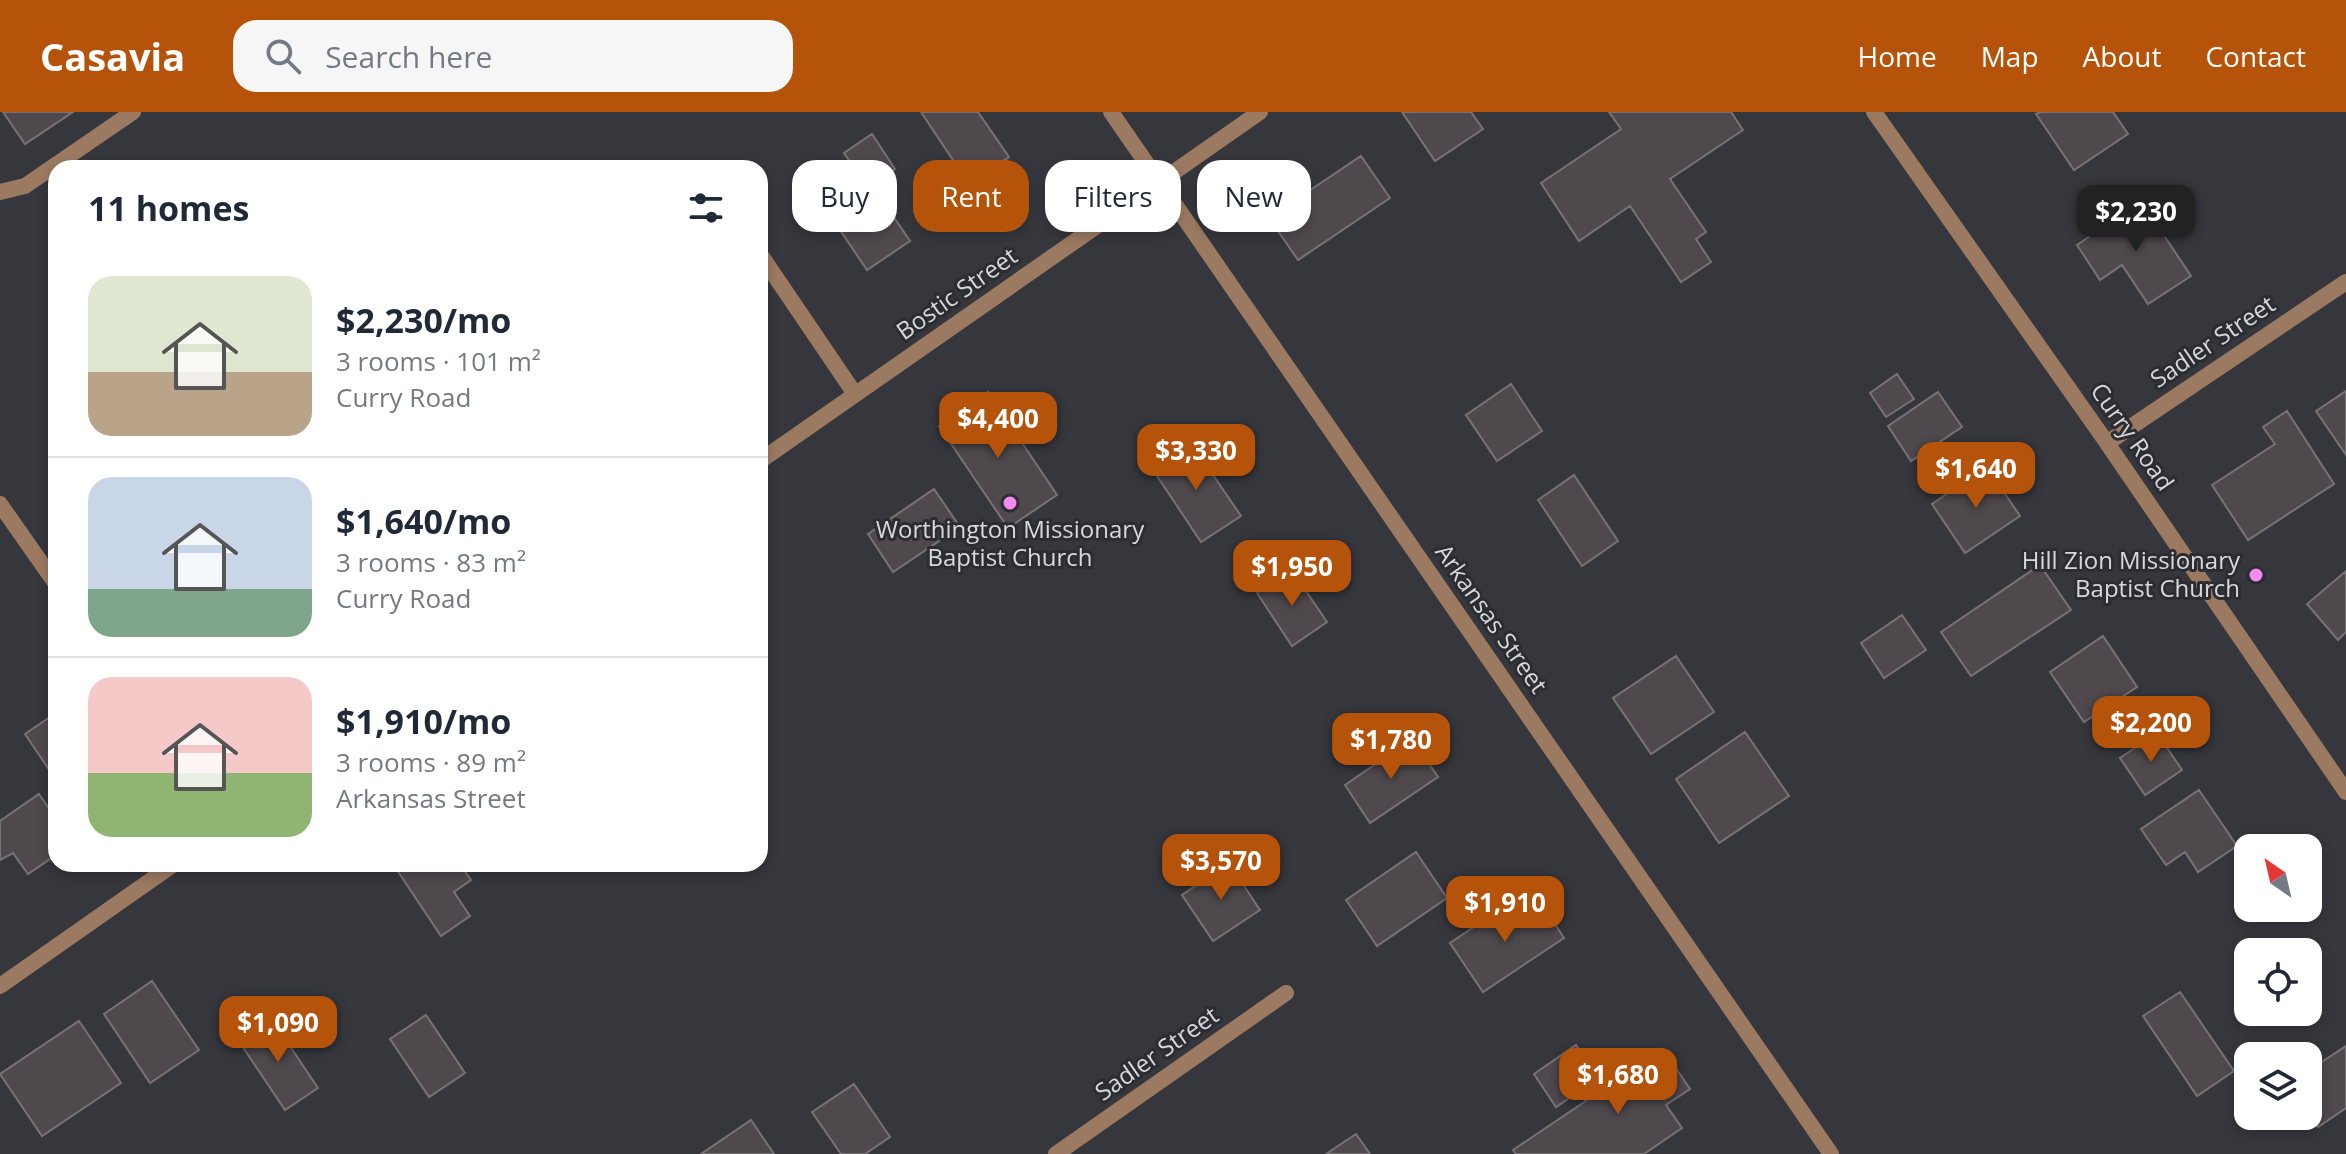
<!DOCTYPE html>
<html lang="en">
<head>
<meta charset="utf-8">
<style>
  :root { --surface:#fff; --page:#f6f6f7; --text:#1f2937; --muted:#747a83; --line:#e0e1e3; --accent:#b45309 }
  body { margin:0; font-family:"Open Sans",sans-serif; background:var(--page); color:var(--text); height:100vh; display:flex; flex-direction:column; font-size:30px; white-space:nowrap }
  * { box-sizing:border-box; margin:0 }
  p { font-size:26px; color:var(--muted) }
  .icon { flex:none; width:44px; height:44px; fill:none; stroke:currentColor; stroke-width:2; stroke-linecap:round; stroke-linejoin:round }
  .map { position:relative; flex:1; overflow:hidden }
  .panel { position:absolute; left:48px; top:48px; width:720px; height:712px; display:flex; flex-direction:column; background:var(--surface); border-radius:24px; box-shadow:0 4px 12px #0003 }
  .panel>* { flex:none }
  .guide { position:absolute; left:792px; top:48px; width:760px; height:72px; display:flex; gap:16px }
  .needle { width:52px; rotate:326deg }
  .controls { position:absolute; left:2234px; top:722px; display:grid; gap:16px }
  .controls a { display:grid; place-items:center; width:88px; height:88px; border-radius:16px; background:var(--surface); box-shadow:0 4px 12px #0003; font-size:40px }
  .price { position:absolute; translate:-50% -68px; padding:0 18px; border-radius:16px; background:var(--accent); color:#fff; font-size:26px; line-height:52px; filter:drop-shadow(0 2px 4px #0008) }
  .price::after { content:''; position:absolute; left:50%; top:48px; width:24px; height:18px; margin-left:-12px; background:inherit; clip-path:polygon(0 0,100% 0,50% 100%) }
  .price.current { background:#222; color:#fff }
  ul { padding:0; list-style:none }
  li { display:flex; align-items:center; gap:24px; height:200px; padding:0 40px }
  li+li { border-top:2px solid var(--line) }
  li span { display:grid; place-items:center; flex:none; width:224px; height:160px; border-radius:24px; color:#555 }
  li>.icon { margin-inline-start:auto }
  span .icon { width:96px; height:96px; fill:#fffc; stroke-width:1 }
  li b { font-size:34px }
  h2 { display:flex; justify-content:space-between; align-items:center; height:96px; padding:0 40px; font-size:34px }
  .tag { padding:0 28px; border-radius:24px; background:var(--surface); box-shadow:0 4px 12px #0003; font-size:28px; line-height:72px }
  .tag.current { background:var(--accent); color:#fff }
  header { display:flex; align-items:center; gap:48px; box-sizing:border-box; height:112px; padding:0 40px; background:var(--accent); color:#fff }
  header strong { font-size:38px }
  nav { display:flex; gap:44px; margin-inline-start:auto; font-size:28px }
  .search { width:560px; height:72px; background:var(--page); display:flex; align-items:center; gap:20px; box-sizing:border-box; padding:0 28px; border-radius:24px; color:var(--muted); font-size:30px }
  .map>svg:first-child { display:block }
</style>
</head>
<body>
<header>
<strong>Casavia</strong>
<div class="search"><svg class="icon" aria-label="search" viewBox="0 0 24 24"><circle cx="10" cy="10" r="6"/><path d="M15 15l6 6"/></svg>Search here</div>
<nav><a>Home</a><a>Map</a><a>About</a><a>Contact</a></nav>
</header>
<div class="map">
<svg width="2346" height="1042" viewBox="0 0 2346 1042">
  <rect width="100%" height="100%" fill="#36373d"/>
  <path fill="#4f494d" stroke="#787175" stroke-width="2" d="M3,0h70l-48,32z
    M921,0h57l31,45 -40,27z
    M1402,0h69l12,17 -48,32z
    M1609,0h122l12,18 -73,49 36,53 -10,7 15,23 -30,20 -51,-76 -51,35 -38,-58 80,-54z
    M2040,0h73l15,22 -54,36 -38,-56z
    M872,22l23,35 -23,16 38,56 -43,29 -46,-68 39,-26 -16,-23z
    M1361,44l29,42 -92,62 -29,-42z
    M2141,89l50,75 -43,28 -26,-39 -22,15 -23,-35z
    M1897,262l17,25 -28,18 -16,-24z
    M1511,272l31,47 -45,30 -31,-46z
    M2346,279v64l-30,-44z
    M988,280l69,103 -49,33 -69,-102z
    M1938,280l24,35 -51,34 -23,-35z
    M2287,299l47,73 -86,56 -36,-55 63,-41 -12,-17z
    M1190,329l51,75 -40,26 -50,-75z
    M1987,355l33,49 -55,37 -33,-49z
    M1574,363l44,66 -36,25 -44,-66z
    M934,377l26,38 -67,45 -25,-38z
    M2040,453l31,45 -100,66 -30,-44z
    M1291,457l36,53 -35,24 -35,-53z
    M2346,459v61l-8,8 -31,-36z
    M1902,503l24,35 -42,28 -23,-35z
    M2103,524l34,51 -53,35 -34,-50z
    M1676,544l38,56 -63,42 -38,-56z
    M56,601v67l-31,-46z
    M1745,620l44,64 -70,47 -43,-64z
    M2157,621l25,37 -37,25 -25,-37z
    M1412,627l26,38 -68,46 -25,-38z
    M2199,678l38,56 -39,26 -13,-20 -19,13 -25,-36z
    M39,682l17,25v36l-28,19 -15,-21 -13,7v-39z
    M1416,740l31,46 -70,48 -31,-46z
    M1229,751l31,47 -47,31 -31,-46z
    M393,752h67l11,16 -17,12 16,24 -29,20z
    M1511,790l14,21 21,-13 18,28 -81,54 -33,-49z
    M152,869l47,69 -49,33 -46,-69z
    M2180,880l54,79 -37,25 -54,-80z
    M426,903l39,58 -36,24 -39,-58z
    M271,906l47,70 -33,22 -47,-70z
    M79,909l42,62 -79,53 -42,-62z
    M1576,933l23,33 -43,29 -22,-33z
    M2346,934v62l-28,19 -10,-15v-41z
    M1663,937l27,40 -24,16 16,23 -38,26h-128l-3,-4z
    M854,972l36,53 -25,17h-24l-29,-42z
    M751,1008l23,34h-73z
    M1356,1022l14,20h-44z"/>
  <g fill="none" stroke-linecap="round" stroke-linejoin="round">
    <path stroke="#9c7a62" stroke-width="16" d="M0,80l25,-6 108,-74
      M760,142l95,140"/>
    <path stroke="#9c7a62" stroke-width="16" d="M1111,0l720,1042
      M1874,0l233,331 239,349
      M2107,331l239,-161
      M760,349l500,-349
      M0,392l56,80
      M0,874l174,-122
      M1056,1042l230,-161"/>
  </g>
  <g fill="#f589ef" stroke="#2c2d32" stroke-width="3">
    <circle cx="1010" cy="391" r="8"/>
    <circle cx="2256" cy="463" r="8"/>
  </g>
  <g text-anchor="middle" stroke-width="6" stroke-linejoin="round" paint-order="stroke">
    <g font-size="24" fill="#d8d8dc" stroke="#2c2d32">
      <text transform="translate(957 182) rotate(-35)" y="8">Bostic Street</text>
      <text transform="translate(2213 230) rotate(-34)" y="8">Sadler Street</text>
      <text transform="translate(2132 325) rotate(55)" y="8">Curry Road</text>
      <text transform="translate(1491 507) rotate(55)" y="8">Arkansas Street</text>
      <text transform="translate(1157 942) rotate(-35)" y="8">Sadler Street</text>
    </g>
    <g font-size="24" fill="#d8d8dc" stroke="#2c2d32">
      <text x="1010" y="426">Worthington Missionary<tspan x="1010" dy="28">Baptist Church</tspan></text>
      <text x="2240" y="457" text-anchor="end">Hill Zion Missionary<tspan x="2240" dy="28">Baptist Church</tspan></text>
    </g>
  </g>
</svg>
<div class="controls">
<a><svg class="needle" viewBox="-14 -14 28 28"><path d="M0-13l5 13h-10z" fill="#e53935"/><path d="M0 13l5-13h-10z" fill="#747a83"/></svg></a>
<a><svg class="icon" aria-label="locate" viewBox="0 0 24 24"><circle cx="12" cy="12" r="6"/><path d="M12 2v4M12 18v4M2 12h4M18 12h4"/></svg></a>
<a><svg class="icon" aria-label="layers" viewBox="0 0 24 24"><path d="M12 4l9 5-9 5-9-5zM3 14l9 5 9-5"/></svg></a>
</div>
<b class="price current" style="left:2136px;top:141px">$2,230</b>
<b class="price" style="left:998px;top:348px">$4,400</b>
<b class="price" style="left:1196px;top:380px">$3,330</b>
<b class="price" style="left:1976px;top:398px">$1,640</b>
<b class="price" style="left:1292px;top:496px">$1,950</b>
<b class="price" style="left:2151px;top:652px">$2,200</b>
<b class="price" style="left:1391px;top:669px">$1,780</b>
<b class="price" style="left:1221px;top:790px">$3,570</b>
<b class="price" style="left:1505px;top:832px">$1,910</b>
<b class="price" style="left:278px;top:952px">$1,090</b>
<b class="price" style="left:1618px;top:1004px">$1,680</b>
<div class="guide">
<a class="tag">Buy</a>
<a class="tag current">Rent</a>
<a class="tag">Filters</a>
<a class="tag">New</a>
</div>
<section class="panel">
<h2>11 homes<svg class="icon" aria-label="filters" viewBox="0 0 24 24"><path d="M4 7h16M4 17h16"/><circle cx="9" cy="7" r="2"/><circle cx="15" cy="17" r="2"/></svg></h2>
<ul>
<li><span style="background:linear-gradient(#dfe7d0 60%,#b9a48a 0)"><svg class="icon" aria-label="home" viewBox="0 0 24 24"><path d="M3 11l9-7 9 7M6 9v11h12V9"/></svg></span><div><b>$2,230/mo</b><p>3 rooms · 101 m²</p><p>Curry Road</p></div></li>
<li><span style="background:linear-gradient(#c9d6e8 70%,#7fa58c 0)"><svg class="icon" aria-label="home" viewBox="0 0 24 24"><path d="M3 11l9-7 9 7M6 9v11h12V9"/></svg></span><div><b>$1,640/mo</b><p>3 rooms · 83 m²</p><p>Curry Road</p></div></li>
<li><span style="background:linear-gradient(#f6c9c9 60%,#8fb573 0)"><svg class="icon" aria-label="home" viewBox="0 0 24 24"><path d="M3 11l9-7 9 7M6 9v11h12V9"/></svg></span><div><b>$1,910/mo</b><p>3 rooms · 89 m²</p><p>Arkansas Street</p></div></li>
</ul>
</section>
</div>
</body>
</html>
